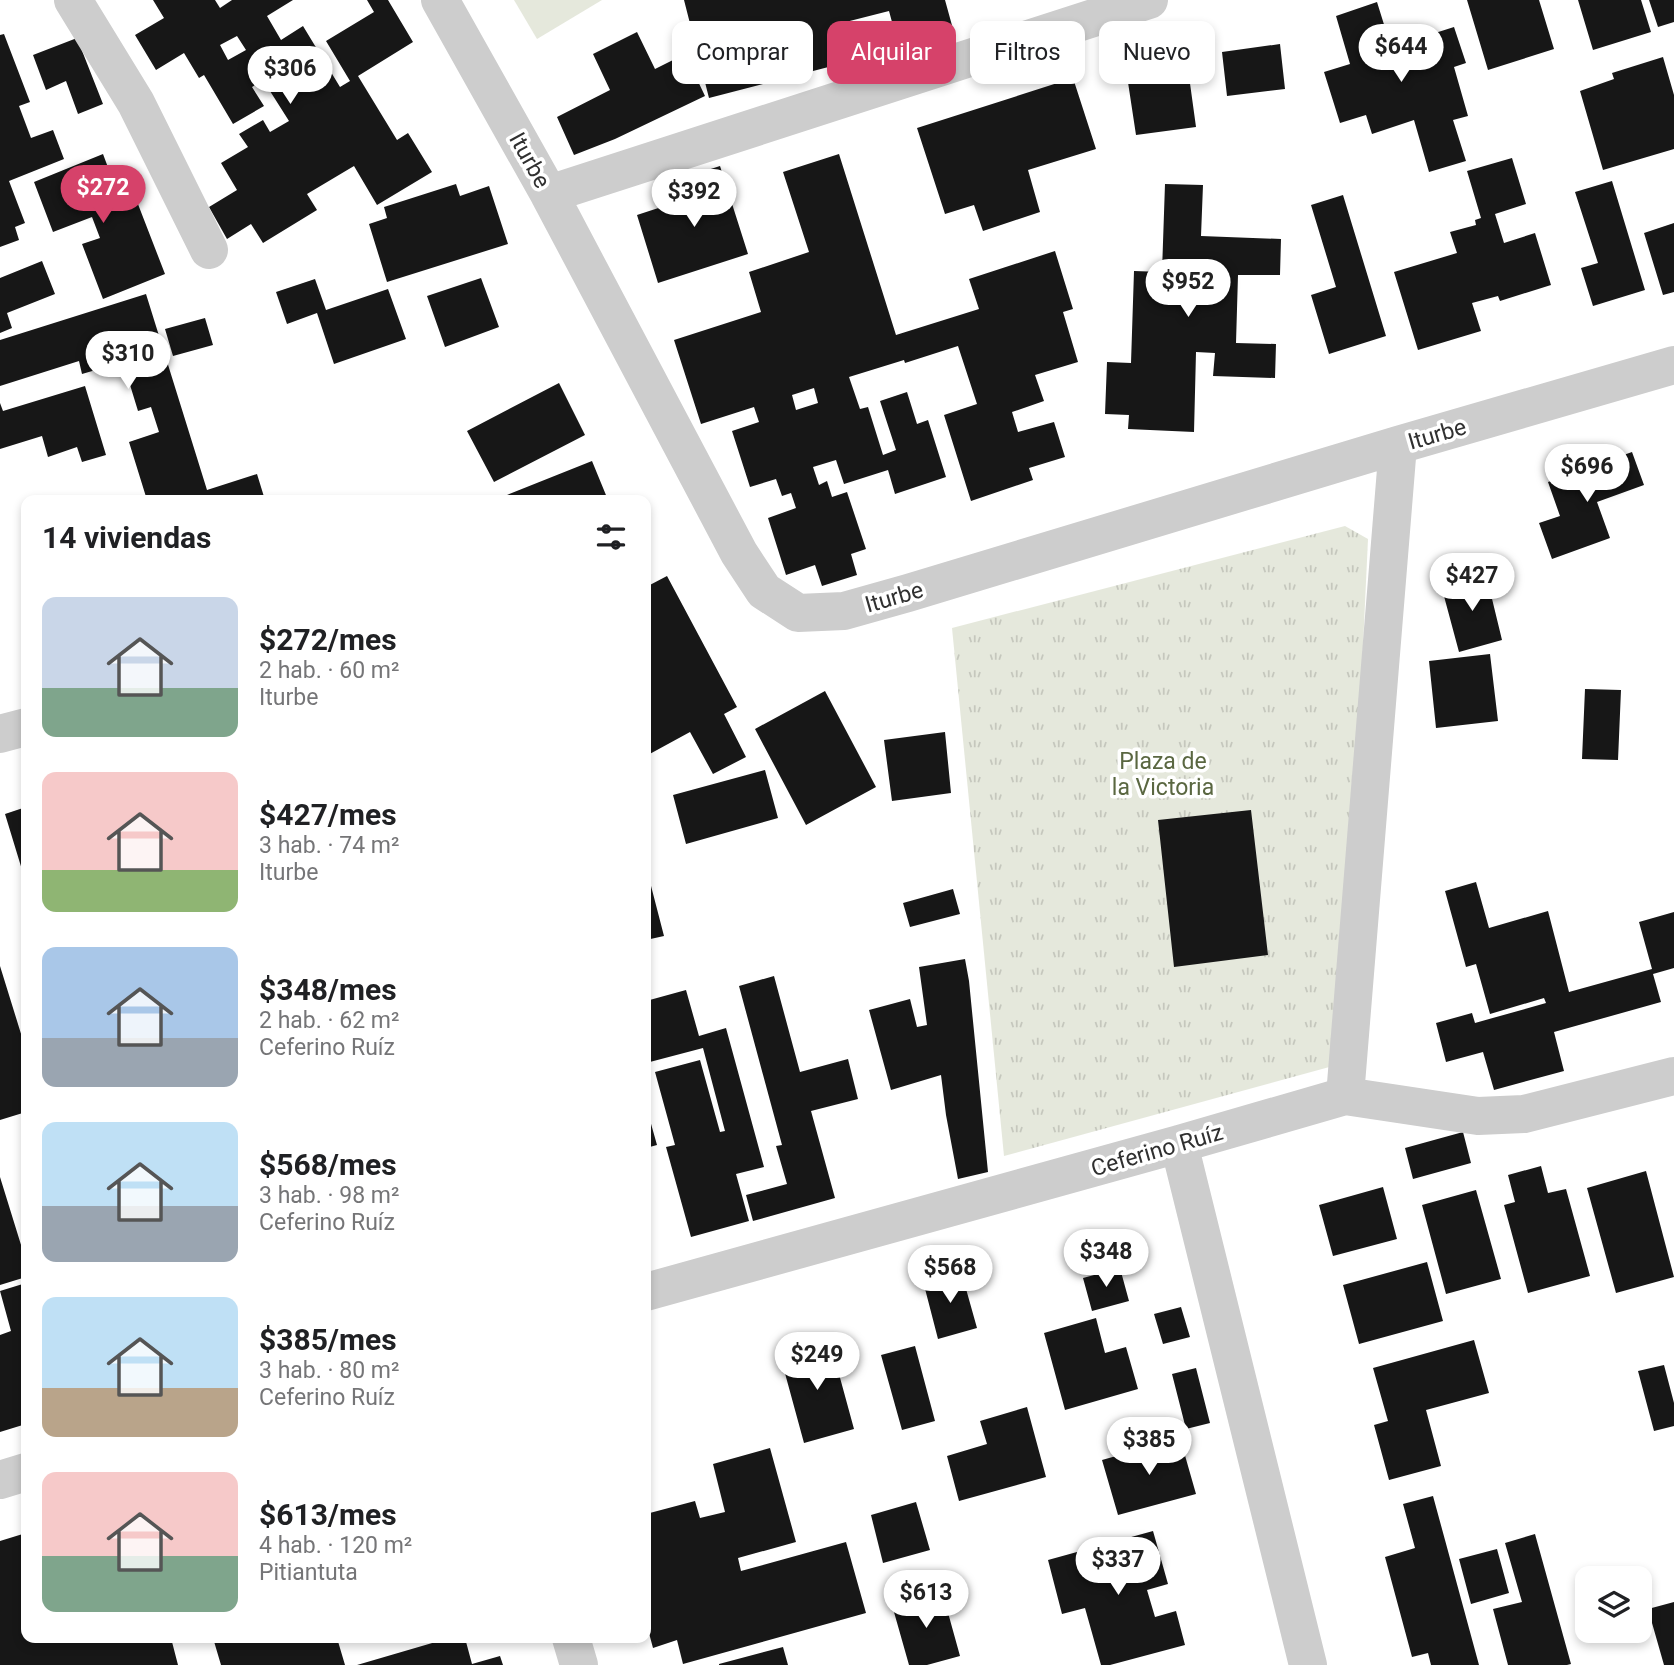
<!DOCTYPE html>
<html lang="es">
<head>
<meta charset="utf-8">
<style>
  :root { --surface:#fff; --page:#f6f6f6; --text:#202124; --muted:#757577; --accent:#d6426a }
  body { margin:0; font-family:Roboto,sans-serif; background:var(--page); color:var(--text); height:100vh; display:flex; flex-direction:column; font-size:26px; white-space:nowrap }
  * { box-sizing:border-box; margin:0 }
  p { font-size:23px; color:var(--muted) }
  .icon { flex:none; width:38px; height:38px; fill:none; stroke:currentColor; stroke-width:2; stroke-linecap:round; stroke-linejoin:round }
  .map { position:relative; flex:1; overflow:hidden }
  .details { position:absolute; left:21px; top:495px; width:630px; height:1148px; display:flex; flex-direction:column; background:var(--surface); border-radius:14px; box-shadow:0 4px 10px #0003 }
  .details>* { flex:none }
  .guide { position:absolute; left:672px; top:21px; width:665px; height:63px; display:flex; gap:14px }
  .fabs { position:absolute; left:1575px; top:1566px; display:grid; gap:14px }
  .fabs a { display:grid; place-items:center; width:77px; height:77px; border-radius:14px; background:var(--surface); box-shadow:0 4px 10px #0003; font-size:35px }
  .price { position:absolute; translate:-50% -60px; padding:0 16px; border-radius:24px; background:#fff; color:#222; font-size:23px; line-height:46px; filter:drop-shadow(0 2px 4px #0008) }
  .price::after { content:''; position:absolute; left:50%; top:42px; width:21px; height:16px; margin-left:-10px; background:inherit; clip-path:polygon(0 0,100% 0,50% 100%) }
  .price.current { background:var(--accent); color:#fff }
  ul { padding:0; list-style:none }
  li { display:flex; align-items:center; gap:21px; height:175px; padding:0 21px }
  li span { display:grid; place-items:center; flex:none; width:196px; height:140px; border-radius:14px; color:#555 }
  li>.icon { margin-inline-start:auto }
  span .icon { width:84px; height:84px; fill:#fffc; stroke-width:1 }
  li b { font-size:30px }
  h2 { display:flex; justify-content:space-between; align-items:center; height:84px; padding:0 21px; font-size:30px }
  .pill { padding:0 24px; border-radius:14px; background:var(--surface); box-shadow:0 4px 10px #0003; font-size:24px; line-height:63px }
  .pill.current { background:var(--accent); color:#fff }
  .map>svg:first-child { display:block }
</style>
</head>
<body>
<div class="map">
<svg width="1674" height="1665" viewBox="0 0 1674 1665">
  <defs>
    <pattern id="grass-tufts" width="24" height="20" patternUnits="userSpaceOnUse" patternTransform="scale(1.75)"><rect width="24" height="20" fill="#e5e8dc"/><path d="M3 7l-1-3M5 7V3M7 7l1-3M15 17l-1-3M17 17v-4M19 17l1-3" fill="none" stroke="#c5c7bd"/></pattern>
  </defs>
  <rect width="100%" height="100%" fill="#fff"/>
  <path fill="url(#grass-tufts)" d="M1345,526l23,13 -24,515 -11,12 -329,90 -52,-528z"/>
  <path fill="#e5e8dc" d="M514,0h88l-65,39z"/>
  <path fill="#171717" fill-rule="evenodd" d="M153,0h62l5,8 12,-8h61l-26,16 14,24 22,-14 37,61 10,-6 -24,-40 48,-29 -7,-12h21l25,42 -55,34 39,64 11,-7 24,39 -55,33 -23,-39 -47,28 10,16 -54,33 -12,-19 -24,15 -18,-32 28,-17 -16,-27 27,-16 -9,-13 24,-14 7,12 19,-11 -26,-41 -11,7 12,19 -31,18 -29,-49 -5,3 -15,-25 -28,17 -21,-35 29,-17zM237,36l9,14 -18,10 -8,-15z
    M684,0h261l8,29 -55,15 -9,-33 -59,15 10,38 -131,34z
    M1467,0h72l15,49 -66,21z
    M1578,0h63l10,32 -58,18z
    M1649,0h25v22l-16,5z
    M1377,2l14,45 63,-20 12,36 -12,4 14,49 -15,4 13,41 -37,11 -15,-52 -42,14 -6,-19 -26,8 -16,-51 26,-8 -14,-48z
    M637,32l18,37 30,-15 20,42 -90,43 -41,16 -17,-38 53,-27 -17,-36z
    M4,34l26,68 -11,4 12,32 22,-8 11,29 -55,22 16,42 -10,4 4,13 -19,7v-212z
    M77,38l26,66 -25,10 -12,-33 -20,9 -13,-35z
    M1280,44l5,45 -58,7 -5,-44z
    M1185,47l11,80 -60,8 -12,-79z
    M1663,57l11,38v54l-71,21 -23,-79 34,-12 -2,-6z
    M1073,78l23,71 -68,21 12,42 -57,19 -9,-26 -29,9 -28,-86z
    M103,154l19,51 14,-6 29,75 -62,25 -21,-55 18,-6 -8,-21 -39,15 -19,-50z
    M839,154l57,181 83,-26 -10,-30 86,-28 18,58 -10,3 15,50 -43,13 9,26 -32,11 6,20 36,-10 11,35 -36,11 4,12 -62,21 -27,-86 33,-11 -19,-58 -53,17 -1,-3 -55,17 11,32 8,-2 15,48 13,-5 -16,-49 27,-9 10,32 11,-4 18,57 -51,17 -7,-24 -44,14 -8,-24 -23,7 6,18 8,-4 5,16 15,-5 19,57 -15,5 6,21 -35,11 -7,-21 -29,10 -18,-57 28,-10 -5,-15 -9,3 -6,-17 -26,8 -18,-56 27,-9 -5,-15 -53,17 -27,-84 87,-28 -12,-40 60,-20 -26,-80zM814,388l4,15 -22,7 -4,-15z
    M1512,158l14,46 -31,10 9,29 31,-10 16,52 -51,16 -2,-5 -26,7 9,28 -63,19 -24,-78 63,-19 -7,-21 26,-7 -1,-5 6,-2 -14,-47z
    M720,166l28,88 -90,29 -21,-68 55,-18 -6,-20z
    M1612,181l33,109 -52,16 -12,-38 17,-5 -23,-71z
    M456,184l4,12 29,-10 19,58 -121,38 -18,-58 18,-6 -3,-11z
    M1165,184l38,1 -2,51 80,3 -1,36h-42l-2,68 40,1 -1,34 -62,-2 2,-23 -19,-1 -2,80 -66,-3 1,-14 -24,-1 2,-52 24,1 3,-92 28,1z
    M1343,195l43,141 -57,18 -18,-59 25,-8 -25,-82z
    M1674,223v69l-11,3 -19,-62z
    M42,261l13,33 -48,19 5,15 -12,5v-55z
    M481,278l18,49 -54,20 -18,-51z
    M315,279l11,31 62,-21 18,50 -72,25 -17,-51 -30,11 -11,-32z
    M146,294l61,196 50,-16 8,26h-118l-18,-58 30,-10 -8,-25 -13,4 -15,-49 -41,12 -3,-13 -79,25v-46z
    M205,318l8,27 -40,11 -8,-27z
    M559,383l26,52 -91,47 -27,-51z
    M85,386l21,69 -24,7 -5,-15 -29,10 -6,-21 -42,13v-46l3,8z
    M1632,452l12,33 -47,17 13,36 -58,21 -13,-36 21,-7 -12,-34z
    M592,461l16,39h-99l-2,-5z
    M1486,574l16,66 -43,12 -18,-67z
    M667,576l70,131 -13,7 22,43 -33,17 -23,-42 -44,24v-169z
    M1490,654l8,67 -62,7 -7,-67z
    M1585,689l36,1 -3,70 -36,-1z
    M825,691l51,96 -70,38 -51,-96z
    M945,732l6,61 -59,8 -8,-61z
    M765,770l13,48 -92,26 -13,-49z
    M26,807v65l-3,1 -18,-59z
    M1251,810l17,145 -94,12 -16,-147z
    M650,882l14,54 -18,4v-57z
    M1476,882l13,46 59,-17 21,81 83,-23 -13,-47 35,-10v56l-21,6 8,28 -107,30 10,39 -70,19 -11,-38 -37,10 -10,-39 36,-10 3,10 71,-20 -2,-5 -54,16 -14,-50 -10,3 -21,-76z
    M953,889l7,25 -50,13 -7,-24z
    M965,959l4,22 19,191 -30,7 -12,-64 -5,-40 -50,15 -22,-80 41,-11 7,28 10,-2 -8,-58z
    M0,966l22,71 4,-1v76l-26,8z
    M774,976l26,96 48,-13 10,40 -47,12 24,87 -82,23 -7,-26 41,-11 -11,-38 6,-1 -43,-159z
    M686,990l13,46 27,-8 38,139 -28,7 13,47 -58,16 -25,-90 9,-2 -20,-73 45,-12 20,72 5,-1 -22,-83 -57,15v-62z
    M646,1106l11,39 -11,3z
    M1463,1132l8,31 -58,16 -8,-31z
    M1541,1166l7,27 18,-4 24,87 -62,17 -24,-88 11,-3 -7,-27z
    M1646,1171l28,106 -58,16 -29,-105z
    M0,1177l26,84v16l-26,8z
    M1383,1187l14,52 -64,17 -14,-51z
    M1476,1190l25,89 -55,15 -24,-89z
    M1427,1262l16,59 -84,23 -16,-59z
    M1120,1268l9,33 -37,10 -9,-33z
    M961,1271l16,57 -39,11 -15,-58z
    M26,1283v141l-26,8v-97l11,-4 -11,-40z
    M1181,1307l9,30 -27,7 -9,-30z
    M1096,1318l9,35 21,-6 12,42 -73,21 -21,-77z
    M1474,1340l15,53 -63,17 15,56 -52,14 -15,-55 14,-4 -15,-53z
    M830,1341l24,88 -50,14 -24,-88z
    M915,1346l20,75 -33,9 -21,-75z
    M1664,1365l10,38v23l-20,5 -16,-60z
    M1196,1368l14,55 -24,6 -14,-55z
    M1027,1407l19,70 -87,24 -12,-45 40,-12 -7,-23z
    M1180,1438l16,56 -78,21 -16,-55z
    M770,1448l26,94 -58,16 3,13 105,-29 20,71 -183,51 -6,-24 -24,8 -7,-26v-108l49,-13 5,17 25,-6 -12,-48z
    M1433,1496l12,44 34,125h-48l-3,-12 -16,4 -27,-100 30,-9 -12,-44z
    M916,1502l14,48 -47,13 -12,-48z
    M1153,1531l15,53 -21,6 8,27 21,-6 9,34 -75,20h-9l-16,-57 -23,6 -14,-54z
    M26,1533v105h145l7,27h-178v-124z
    M1535,1534l36,130 -4,1h-59l-15,-56 29,-7 -17,-59z
    M1497,1549l12,44 -38,11 -12,-45z
    M942,1591l18,65 -33,9h-18l-17,-60z
    M1674,1602v63h-10l-16,-56z
    M213,1638h48l1,3 9,-3h66l8,27h-124z
    M438,1638h27l7,26 28,-8 3,9h-146l82,-24z
    M783,1647l5,18h-69v-1z"/>
  <g fill="none" stroke-linecap="round" stroke-linejoin="round">
    <path stroke="#cdcdcd" stroke-width="38" d="M73,0l63,103 73,147
      M440,0l109,194 190,359 25,38 34,22 46,-2 64,-18 490,-148 276,-80
      M549,194l600,-194
      M0,734l26,-7
      M1345,1096l53,-651
      M1179,1144l129,521
      M646,1292l533,-148 166,-48 133,20 46,-2 150,-38
      M0,1480l26,-8
      M571,1638l8,27"/>
  </g>
  <g text-anchor="middle" stroke-width="7" stroke-linejoin="round" paint-order="stroke">
    <g font-size="23" fill="#303030" stroke="#fff">
      <text transform="translate(530 160) rotate(61)" y="8">Iturbe</text>
      <text transform="translate(1437 434) rotate(-16)" y="8">Iturbe</text>
      <text transform="translate(894 597) rotate(-16)" y="8">Iturbe</text>
      <text transform="translate(1157 1150) rotate(-16)" y="8">Ceferino Ruíz</text>
    </g>
    <g font-size="23" fill="#5a6741" stroke="#fff">
      <text x="1163" y="769">Plaza de<tspan x="1163" dy="26">la Victoria</tspan></text>
    </g>
  </g>
</svg>
<div class="fabs">
<a><svg class="icon" aria-label="layers" viewBox="0 0 24 24"><path d="M12 4l9 5-9 5-9-5zM3 14l9 5 9-5"/></svg></a>
</div>
<b class="price" style="left:1401px;top:84px">$644</b>
<b class="price" style="left:290px;top:106px">$306</b>
<b class="price current" style="left:103px;top:225px">$272</b>
<b class="price" style="left:694px;top:229px">$392</b>
<b class="price" style="left:1188px;top:319px">$952</b>
<b class="price" style="left:128px;top:391px">$310</b>
<b class="price" style="left:1587px;top:504px">$696</b>
<b class="price" style="left:1472px;top:613px">$427</b>
<b class="price" style="left:1106px;top:1289px">$348</b>
<b class="price" style="left:950px;top:1305px">$568</b>
<b class="price" style="left:817px;top:1392px">$249</b>
<b class="price" style="left:1149px;top:1477px">$385</b>
<b class="price" style="left:1118px;top:1597px">$337</b>
<b class="price" style="left:926px;top:1630px">$613</b>
<div class="guide">
<a class="pill">Comprar</a>
<a class="pill current">Alquilar</a>
<a class="pill">Filtros</a>
<a class="pill">Nuevo</a>
</div>
<section class="details">
<h2>14 viviendas<svg class="icon" aria-label="filters" viewBox="0 0 24 24"><path d="M4 7h16M4 17h16"/><circle cx="9" cy="7" r="2"/><circle cx="15" cy="17" r="2"/></svg></h2>
<ul>
<li><span style="background:linear-gradient(#c9d6e8 65%,#7fa58c 0)"><svg class="icon" aria-label="home" viewBox="0 0 24 24"><path d="M3 11l9-7 9 7M6 9v11h12V9"/></svg></span><div><b>$272/mes</b><p>2 hab. · 60 m²</p><p>Iturbe</p></div></li>
<li><span style="background:linear-gradient(#f6c9c9 70%,#8fb573 0)"><svg class="icon" aria-label="home" viewBox="0 0 24 24"><path d="M3 11l9-7 9 7M6 9v11h12V9"/></svg></span><div><b>$427/mes</b><p>3 hab. · 74 m²</p><p>Iturbe</p></div></li>
<li><span style="background:linear-gradient(#a9c7e8 65%,#9aa5b1 0)"><svg class="icon" aria-label="home" viewBox="0 0 24 24"><path d="M3 11l9-7 9 7M6 9v11h12V9"/></svg></span><div><b>$348/mes</b><p>2 hab. · 62 m²</p><p>Ceferino Ruíz</p></div></li>
<li><span style="background:linear-gradient(#bfe0f5 60%,#9aa5b1 0)"><svg class="icon" aria-label="home" viewBox="0 0 24 24"><path d="M3 11l9-7 9 7M6 9v11h12V9"/></svg></span><div><b>$568/mes</b><p>3 hab. · 98 m²</p><p>Ceferino Ruíz</p></div></li>
<li><span style="background:linear-gradient(#bfe0f5 65%,#b9a48a 0)"><svg class="icon" aria-label="home" viewBox="0 0 24 24"><path d="M3 11l9-7 9 7M6 9v11h12V9"/></svg></span><div><b>$385/mes</b><p>3 hab. · 80 m²</p><p>Ceferino Ruíz</p></div></li>
<li><span style="background:linear-gradient(#f6c9c9 60%,#7fa58c 0)"><svg class="icon" aria-label="home" viewBox="0 0 24 24"><path d="M3 11l9-7 9 7M6 9v11h12V9"/></svg></span><div><b>$613/mes</b><p>4 hab. · 120 m²</p><p>Pitiantuta</p></div></li>
</ul>
</section>
</div>
</body>
</html>
